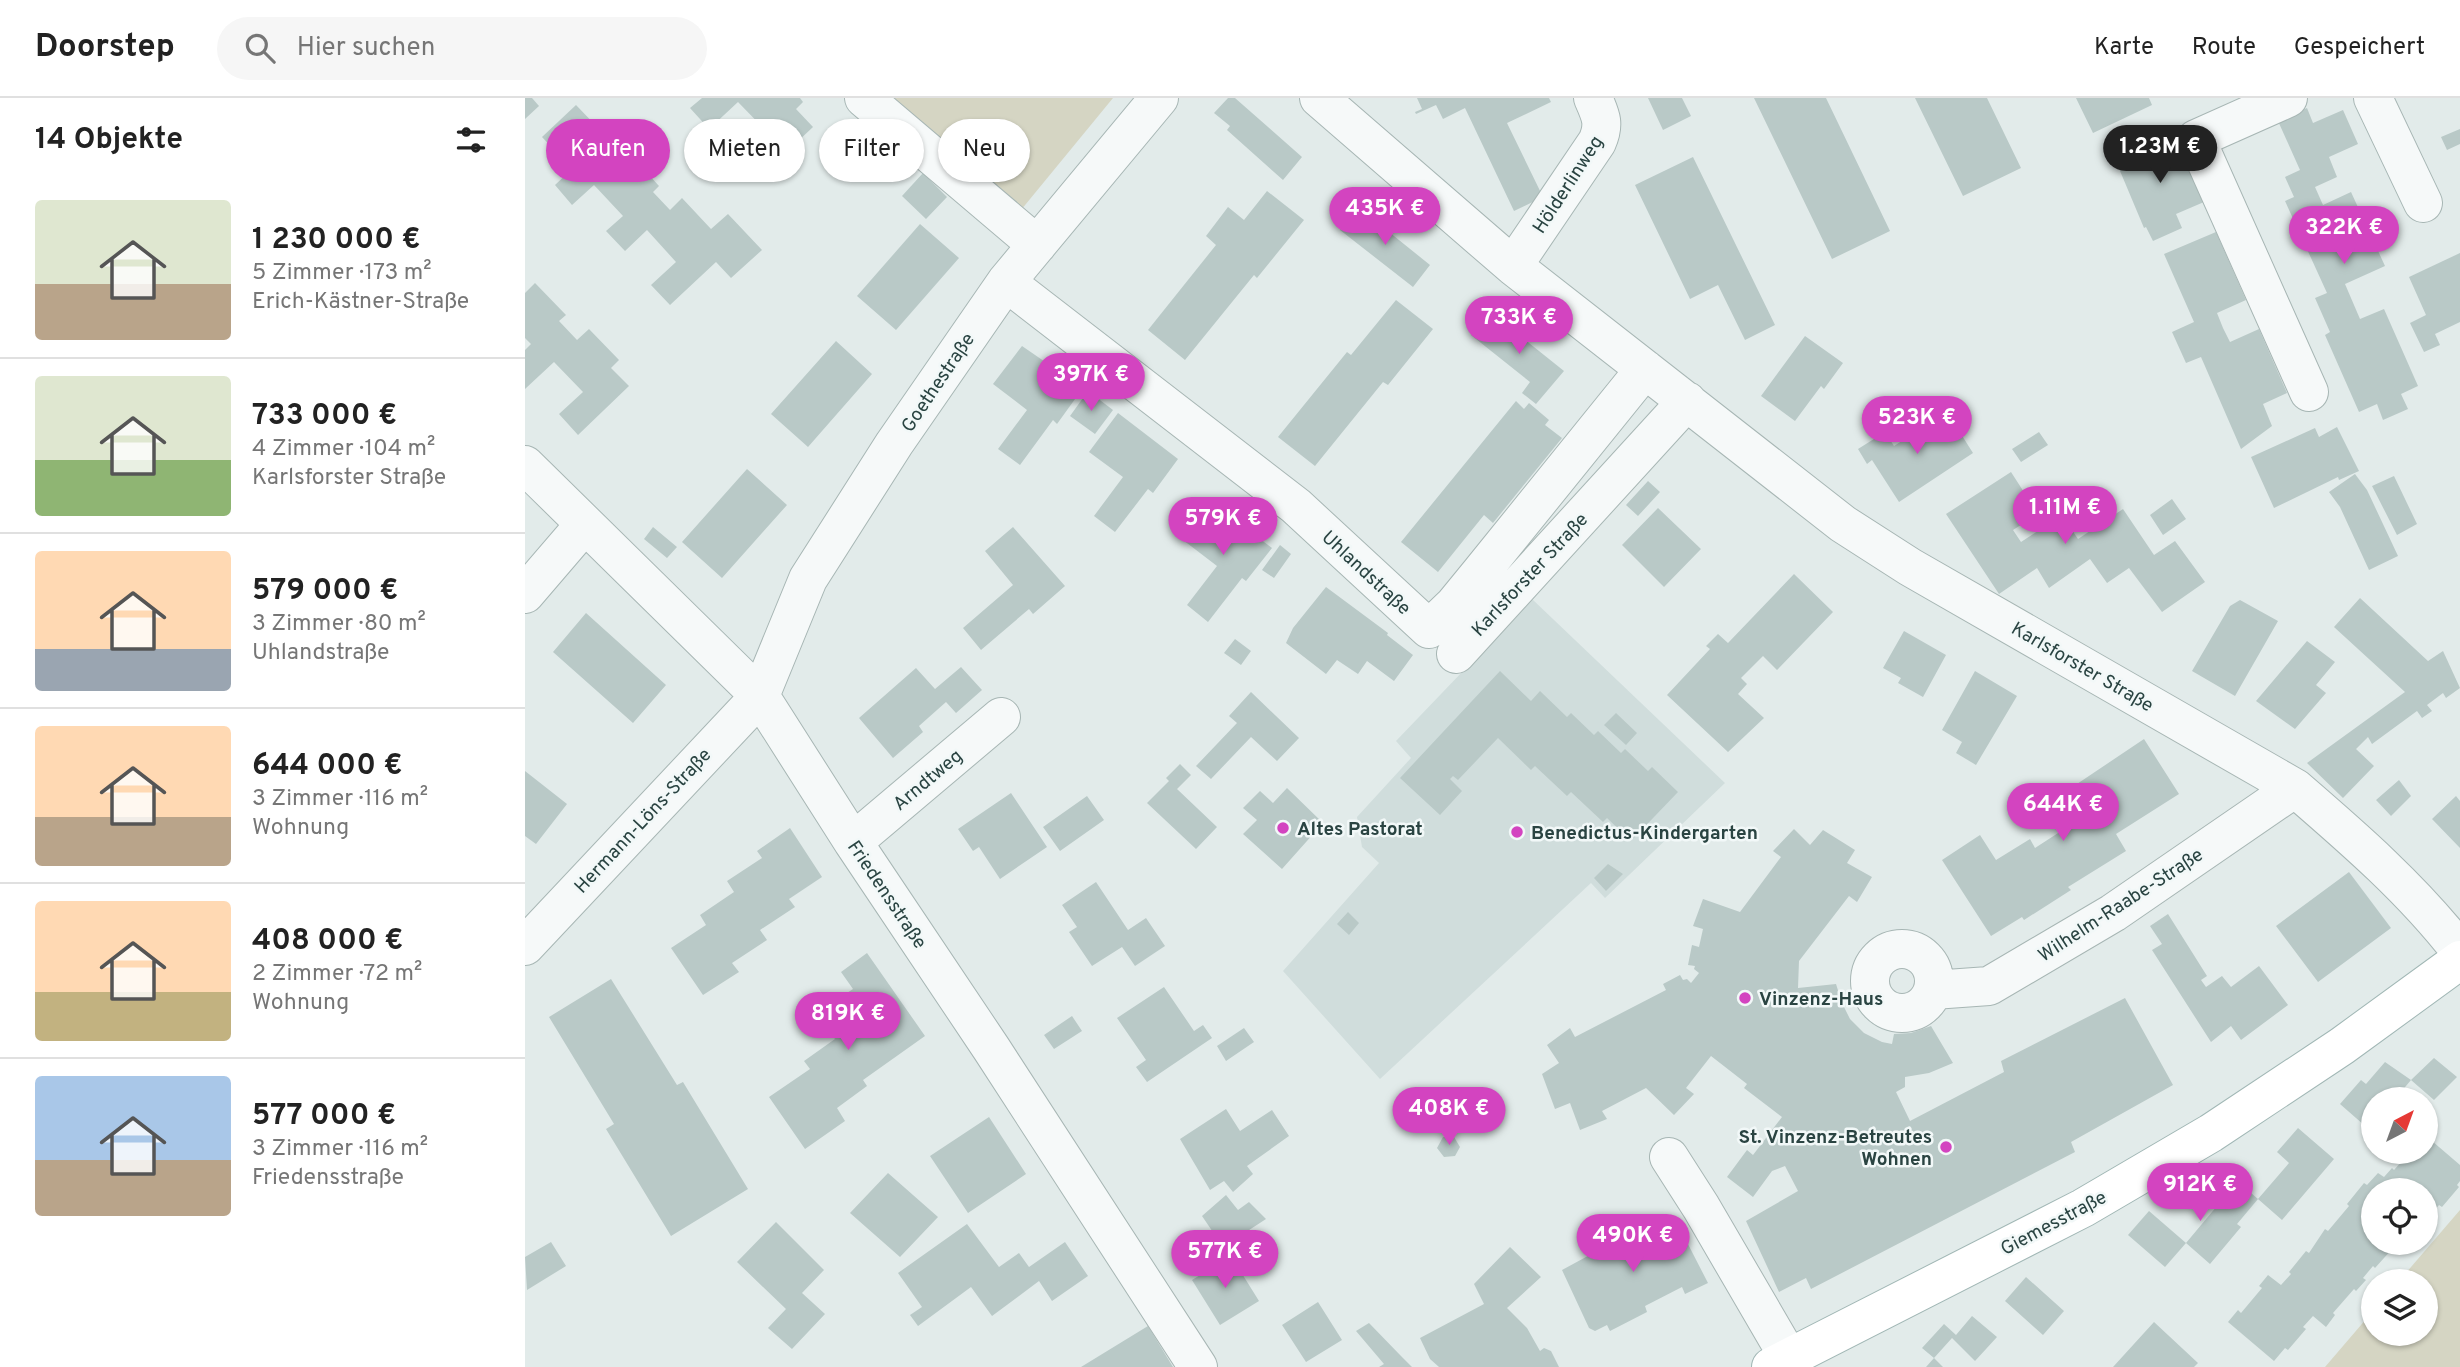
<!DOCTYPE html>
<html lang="de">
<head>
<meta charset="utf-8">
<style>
  :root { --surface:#fff; --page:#f6f6f6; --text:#222; --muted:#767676; --line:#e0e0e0; --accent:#d344c0 }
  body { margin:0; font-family:Overpass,sans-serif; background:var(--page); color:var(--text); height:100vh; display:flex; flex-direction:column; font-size:26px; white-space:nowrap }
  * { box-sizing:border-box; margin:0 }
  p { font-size:23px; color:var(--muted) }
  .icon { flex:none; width:38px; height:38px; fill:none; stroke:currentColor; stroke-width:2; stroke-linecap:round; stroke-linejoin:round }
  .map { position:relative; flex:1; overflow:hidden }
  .drawer { display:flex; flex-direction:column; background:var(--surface); width:525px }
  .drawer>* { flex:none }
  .banner { position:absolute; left:21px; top:21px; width:665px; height:63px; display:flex; gap:14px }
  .needle { width:46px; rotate:41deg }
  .tools { position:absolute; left:1836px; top:989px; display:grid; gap:14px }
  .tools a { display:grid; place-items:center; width:77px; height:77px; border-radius:50%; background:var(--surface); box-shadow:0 2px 5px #0004; font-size:35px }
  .price { position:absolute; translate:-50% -60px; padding:0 16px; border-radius:24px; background:var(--accent); color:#fff; font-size:23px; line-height:46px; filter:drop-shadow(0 2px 4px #0008) }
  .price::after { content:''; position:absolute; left:50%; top:42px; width:21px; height:16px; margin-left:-10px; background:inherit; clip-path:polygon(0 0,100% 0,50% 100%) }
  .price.selected { background:#222; color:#fff }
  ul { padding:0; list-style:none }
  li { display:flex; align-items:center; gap:21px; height:175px; padding:0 35px }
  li+li { border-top:2px solid var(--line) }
  li span { display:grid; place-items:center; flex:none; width:196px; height:140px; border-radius:7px; color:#555 }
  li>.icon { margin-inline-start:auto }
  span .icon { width:84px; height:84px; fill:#fffc; stroke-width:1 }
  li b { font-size:30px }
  h2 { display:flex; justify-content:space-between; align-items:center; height:84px; padding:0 35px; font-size:30px }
  .chip { padding:0 24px; border-radius:32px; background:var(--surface); box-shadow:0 2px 5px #0004; font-size:24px; line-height:63px }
  .chip.selected { background:var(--accent); color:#fff }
  header { display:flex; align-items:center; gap:42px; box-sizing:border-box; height:98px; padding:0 35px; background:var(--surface); border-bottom:2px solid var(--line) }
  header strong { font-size:33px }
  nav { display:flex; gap:38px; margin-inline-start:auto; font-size:24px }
  .search { width:490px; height:63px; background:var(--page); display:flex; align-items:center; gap:18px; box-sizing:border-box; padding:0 24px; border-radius:38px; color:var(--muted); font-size:26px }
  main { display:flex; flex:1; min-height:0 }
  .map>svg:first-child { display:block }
</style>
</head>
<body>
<header>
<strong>Doorstep</strong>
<div class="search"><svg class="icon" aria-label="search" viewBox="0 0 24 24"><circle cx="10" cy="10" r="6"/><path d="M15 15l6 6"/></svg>Hier suchen</div>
<nav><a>Karte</a><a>Route</a><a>Gespeichert</a></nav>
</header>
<main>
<section class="drawer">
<h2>14 Objekte<svg class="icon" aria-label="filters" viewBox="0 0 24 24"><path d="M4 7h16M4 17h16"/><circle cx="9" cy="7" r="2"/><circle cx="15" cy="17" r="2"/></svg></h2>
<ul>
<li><span style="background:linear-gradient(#dfe7d0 60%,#b9a48a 0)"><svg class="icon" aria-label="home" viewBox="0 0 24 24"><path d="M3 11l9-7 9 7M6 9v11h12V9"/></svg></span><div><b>1 230 000 €</b><p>5 Zimmer · 173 m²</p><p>Erich-Kästner-Straße</p></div></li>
<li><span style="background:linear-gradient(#dfe7d0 60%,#8fb573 0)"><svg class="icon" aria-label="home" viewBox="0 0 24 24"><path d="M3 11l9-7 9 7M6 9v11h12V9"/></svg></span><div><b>733 000 €</b><p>4 Zimmer · 104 m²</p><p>Karlsforster Straße</p></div></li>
<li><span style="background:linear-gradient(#ffd9b3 70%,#9aa5b1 0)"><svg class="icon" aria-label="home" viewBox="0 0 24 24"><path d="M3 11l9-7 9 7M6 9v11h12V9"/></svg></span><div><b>579 000 €</b><p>3 Zimmer · 80 m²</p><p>Uhlandstraße</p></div></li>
<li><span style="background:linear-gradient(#ffd9b3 65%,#b9a48a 0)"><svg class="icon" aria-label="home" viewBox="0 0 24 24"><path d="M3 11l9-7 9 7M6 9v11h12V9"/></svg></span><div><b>644 000 €</b><p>3 Zimmer · 116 m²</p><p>Wohnung</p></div></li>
<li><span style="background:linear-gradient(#ffd9b3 65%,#c2b280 0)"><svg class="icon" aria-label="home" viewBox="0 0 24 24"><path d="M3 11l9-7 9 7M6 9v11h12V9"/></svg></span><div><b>408 000 €</b><p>2 Zimmer · 72 m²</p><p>Wohnung</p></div></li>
<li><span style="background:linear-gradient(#a9c7e8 60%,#b9a48a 0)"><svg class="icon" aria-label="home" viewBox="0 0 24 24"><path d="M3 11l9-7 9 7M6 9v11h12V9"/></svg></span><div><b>577 000 €</b><p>3 Zimmer · 116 m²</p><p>Friedensstraße</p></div></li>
</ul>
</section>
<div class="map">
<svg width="1935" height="1269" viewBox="0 0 1935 1269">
  <rect width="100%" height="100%" fill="#e2ebea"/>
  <path fill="#d0dddc" d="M1007,501l193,184 -120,115 -14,-15 -211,196 -97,-108 96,-108 -17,-16 -5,-30 54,-59 -15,-17z"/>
  <path fill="#d5d5c3" d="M359,0h229l-92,112z
    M1935,1112v157h-135l48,-56v23h52v-53h-26z"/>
  <path fill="#b9c9c7" d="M0,0h7l7,8 -14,13z
    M177,0h98l3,4 -7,7 17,18 -51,48 -18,-19 24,-23 -30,-31 -29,27 -19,-21z
    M703,0h7l67,59 -19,23 -56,-50 3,-4 -16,-13z
    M892,0h132l2,4 -44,21 36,74 -29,14 -49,-103 -22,11 -7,-14 -20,9 -1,-2 7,-3z
    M1123,0h34l9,18 -28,14z
    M1229,0h72l64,133 -58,28z
    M1390,0h72l34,70 -58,28z
    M1551,0h73l3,7 -59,28z
    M51,7l25,26 8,-6 11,12v3l-13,13 10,11 12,-11 30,33 -6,6 17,18 12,-12 29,31 17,-15 34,36 -31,28 -15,-16 -46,43 -19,-20 25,-23 -29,-32 -22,21 -19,-20 17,-15 -29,-31 -22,20 -17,-20 17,-16 -30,-32z
    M1782,10l6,15 30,-13 15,34 -29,13 8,20 -22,10 8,18 28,-13 34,74 -40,18 15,35 24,-10 34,77 -17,8 7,15 -25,11 -6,-16 -18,8 -34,-77 5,-3 -15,-34 12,-5 -42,-92 9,-4 -9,-20 15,-7 -22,-49z
    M1935,31v15l-13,6 -6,-13z
    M1649,35l30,69 -28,12 6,14 -29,13 -7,-14 -2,1 -29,-69z
    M1168,59l82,168 -30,15 -27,-55 -28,14 -55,-114z
    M398,75l24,24 -21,22 -24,-23z
    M742,93l37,29 -47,58 -3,-3 -69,85 -37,-30 68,-85 -10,-9 22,-29 16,13z
    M833,109l72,58 -17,22 -73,-57z
    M395,126l39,34 -63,72 -39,-34z
    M1691,134l30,68 -29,13 6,15 7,14 29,-13 28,64 -24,11 9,22 -31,23 -40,-92 -15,6 -14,-31 22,-10 -30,-68z
    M1935,155v69l-25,12 5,11 -16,7 -14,-29 16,-8 -17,-38z
    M10,185l31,32 -7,6 18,19 12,-11 30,31 -8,8 18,18 -51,49 -19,-21 24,-22 -29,-30 -29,27v-39l6,-6 -6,-6v-45z
    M871,202l37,29 -45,56 -5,-3 -68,84 -37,-29 69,-85 4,3z
    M965,214l74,59 -28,33 -14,-11 8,-11 -59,-47z
    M1280,238l38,27 -19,26 -3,-3 -26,35 -34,-25z
    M311,243l36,33 -64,73 -37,-33z
    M497,248l61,42 -26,36 -4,-4 -33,45 -22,-16 29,-39 -34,-26z
    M563,293l25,19 -18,24 -25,-18z
    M991,303l8,8 5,-6 20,17 -4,5 17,13 -69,85 -9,-8 -46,57 -37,-30z
    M1422,314l26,41 -74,49 -27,-42 -5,4 -9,-15 27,-17 9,14z
    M593,315l60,46 -25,34 -5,-4 -33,43 -21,-16 29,-39 -34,-25z
    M1812,329l22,44 -20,9 -1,-3 -64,31 -23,-51 64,-29 4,9z
    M1514,334l9,13 -27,17 -9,-13z
    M222,371l40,36 -65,73 -40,-36z
    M1486,374l27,42 -25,16 8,12 23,-15 -5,-7 18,-12 21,31 45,-30 31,46 21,-14 30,41 -43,30 -33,-44 -22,15 -17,-24 -41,29 -12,-20 -38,26 -53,-80z
    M1830,376l12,16 31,66 -29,14 -29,-63 -11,-15z
    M1869,378l23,48 -20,11 -25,-49z
    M1123,383l12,11 -22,24 -12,-11z
    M1647,401l14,20 -23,16 -13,-20z
    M686,404l61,46 -26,33 -4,-3 -34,44 -21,-17 30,-39 -34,-26z
    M1133,410l43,41 -37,38 -42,-42z
    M128,429l24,20 -10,11 -23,-19z
    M488,429l52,59 -32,28 -4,-5 -48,41 -18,-22 50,-43 -28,-34z
    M755,447l11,9 -17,24 -12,-8z
    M1269,476l39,38 -56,58 -14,-14 -22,22 6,6 -9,10 26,24 -36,34 -61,-57 43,-46 -4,-3 12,-12 10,9z
    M801,489l62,46 -1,2 26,20 -19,26 -27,-20 -9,13 -21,-14 -11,14 -40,-31 7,-15z
    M1835,500l68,63 15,-10 17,37 -14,10 -3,-5 -16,12 5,6 -10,7 -5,-7 -45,33 -4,-7 -12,12 18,17 -31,32 -36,-35 98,-71 -71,-65z
    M1715,502l38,21 -43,75 -43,-25 38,-65z
    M61,515l80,72 -33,38 -80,-71z
    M1379,533l42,24 -23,42 -25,-14 3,-5 -18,-10z
    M710,541l16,12 -10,14 -17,-12z
    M1782,543l28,21 -19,23 10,8 -31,36 -39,-28z
    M436,569l21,23 -26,23 -10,-11 -27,24 4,6 -30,26 -34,-40 57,-50 19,21z
    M975,573l31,30 9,-10 27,26 4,-4 23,22 4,-4 23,22 4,-4 23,22 4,-4 26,25 -47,49 -24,-23 -4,4 -32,-30 -4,4 -32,-30 -4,4 -33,-32 -40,42 -5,-4 -3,3 12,12 -22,24 -40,-37z
    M1450,573l42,25 -41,69 -20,-12 6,-11 -20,-12z
    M726,594l48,46 -22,23 -26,-24 -40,42 -15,-13 41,-43 -8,-7z
    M1091,615l21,20 -11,12 -22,-20z
    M1619,641l35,55 -63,40 10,17 -58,36 3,3 -47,30 -2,-3 -31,19 -49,-76 38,-25 16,25 34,-21 5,9 37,-24 -7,-13 21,-13 -9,-14z
    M655,666l11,11 -14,14 40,38 -21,22 -49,-46 22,-22 -3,-3z
    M0,673l42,33 -31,40 -11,-8z
    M1874,682l12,16 -20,20 -15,-16z
    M762,690l36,35 -41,46 -39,-35 14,-14 -14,-12 17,-17 13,12z
    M486,695l36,54 -47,32 -21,-32 -6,4 -15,-22z
    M562,698l17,24 -44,31 -17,-24z
    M1931,698l4,5v47l-28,-29z
    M265,730l32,49 -33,22 6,8 -35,23 7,10 -35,23 7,9 -36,23 -32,-47 35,-23 -6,-10 34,-23 -7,-11 35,-23 -5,-7z
    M1269,731l16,16 13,-15 32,20 -8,13 25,14 -15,25 -8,-6 -50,65 -1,27 38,-4 6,19 8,16 14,14 18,9 10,2 2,-10 17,-1 20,-7 22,37 -24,10 -24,4v10l-9,5 14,29 94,-49 -3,-11 124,-63 48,87 -102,57 4,10 -264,137 -5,-11 -27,14 -33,-71 52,-30 -13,-25 -13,5 -19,26 -26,-20 20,-27 6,5 29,-38 -38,-29 3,-4 -36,-28 -25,32 8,6 -20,21 -28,-27 -44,23 5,8 -27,11 -10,-27 -15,6 -13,-35 17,-11 -12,-18 23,-17 5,9 91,-47 -3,-6 17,-9 3,5 4,-1 4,4 8,-10 -5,-4 1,-3 -7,-1 4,-20 7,2 4,-18 -10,-3 10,-27 37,13 41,-55 -8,-6z
    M1083,766l15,10 -17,17 -12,-13z
    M1824,774l42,56 -73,54 -42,-56z
    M571,784l32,48 18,-12 19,28 -30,20 -13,-19 -30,19 -23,-34 8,-5 -15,-22z
    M823,814l11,11 -10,12 -12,-11z
    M1643,816l39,62 -6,4 5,7 16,-11 9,11 28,-21 29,39 -47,35 -10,-14 -20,16 -59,-92 10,-6 -12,-18z
    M342,855l58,83 -62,44 4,6 -30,22 8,13 -40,28 -36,-52 41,-28 -6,-8 31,-22 -18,-26 36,-24 -12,-17z
    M86,881l66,106 6,-3 65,107 -77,47 -65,-107 8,-5 -65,-107z
    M639,889l30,44 9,-6 9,13 -65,44 -11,-15 10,-7 -29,-42z
    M547,918l10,15 -28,18 -10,-14z
    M719,930l10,14 -28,19 -9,-15z
    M1909,960l23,19 -23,23 -23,-20z
    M1860,964l26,18 -16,19h-22v15l-9,11 -24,-21 21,-24 5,4z
    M701,1011l14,22 32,-21 17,26 -42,30 6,8 -20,18 -9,-11 -14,9 -30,-51z
    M464,1019l37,57 -58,39 -38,-57z
    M1773,1030l36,31 -52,61 -24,-21 31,-36 -12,-11z
    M1900,1037l35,30v16l-3,4 2,2 -17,20 -3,-2 -11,13 -3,-2v-26h-52v52h20l-2,4 2,2 -18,20 -2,-2 -10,12 3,2 -10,11 -2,-2 -21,24 2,2 -9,12 -13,-11 -10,11 3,2 -18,21 -3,-2 -11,13 -46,-39 10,-12 3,3 21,-25 -3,-2 9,-11 13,10 10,-11 -2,-2 17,-21 3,2 16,-24 3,2 21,-25 -2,-2 17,-21 3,2 11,-12 6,4 8,-9 2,2 16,-18h15z
    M918,1039h11l6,10 -5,9 -11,1 -7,-9z
    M1697,1070l36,31 -21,25 4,3 -31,37 -24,-21 -21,24 -37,-32 21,-24 37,32 31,-37 -16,-13z
    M363,1075l50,44 -38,40 -50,-44z
    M701,1097l12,15 11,-8 17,17 -43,28 -21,-31z
    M1148,1117l35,68 -23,11 -3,-7 -37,19 2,6 -37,19 -3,-6 -12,6 -6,-3 -27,-58 48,-26 -6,-10 16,-8 7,13z
    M251,1124l48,48 -22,23 23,21 -33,35 -24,-21 18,-19 -49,-47z
    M442,1126l32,43 20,-14 10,14 36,-25 23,34 -36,25 -13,-20 -47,35 -21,-29 -53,39 -8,-11 12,-8 -24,-34z
    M26,1144l15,24 -39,24 -2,-33z
    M985,1149l31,30 -34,31 20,20 13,23 4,-3 7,3 8,16h-120l-9,-8 -10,-21 64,-34 -10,-20z
    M706,1158l28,45 -39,24 -28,-45z
    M1501,1179l38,34 -21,24 -38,-34z
    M793,1204l24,38 -36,22 -24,-37z
    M1447,1218l25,21 -22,24 -23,-23 -18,20 9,9h-17l8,-9 -12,-10 22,-24 12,11z
    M1629,1224l44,41 -4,4h-81z
    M844,1225l32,33 11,11h-33l5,-3 -28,-33z
    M623,1228l25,41h-92z"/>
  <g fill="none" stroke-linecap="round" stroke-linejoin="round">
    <defs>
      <path id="minor" d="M339,0l173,147
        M794,0l194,168 330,258 67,43 385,221c58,50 118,102 165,163
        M1763,0l-92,41 113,253
        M1848,0l50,105
        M988,168l84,-124c8,-18 4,-26 -4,-44
        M481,184l290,224 133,123 25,-24 27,-33 164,-203
        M0,367l235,231 93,146 138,206 207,319
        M0,496l60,-70
        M931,556l231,-253
        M328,744l148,-125
        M0,848l235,-250 48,-117 86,-135 112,-162 153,-184
        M1345 883a32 32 0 1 1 64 0a32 32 0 1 1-64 0Z
        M1408,892l56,-4 124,-73 182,-125
        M1144,1059l32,50 88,151"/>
      <path id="major" d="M1246,1269l312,-159 128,-75 131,-87 118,-86"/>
    </defs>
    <use href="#minor" stroke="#a7b6b4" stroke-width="40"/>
    <use href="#major" stroke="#a1b7b5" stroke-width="40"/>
    <use href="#minor" stroke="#f6f9f9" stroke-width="38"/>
    <use href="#major" stroke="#fff" stroke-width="38"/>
  </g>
  <g fill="#d344c0" stroke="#f2f8f8" stroke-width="2.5">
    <circle cx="758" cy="730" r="7"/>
    <circle cx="992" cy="734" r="7"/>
    <circle cx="1220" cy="900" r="7"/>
    <circle cx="1421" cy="1049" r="7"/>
  </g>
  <g text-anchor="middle" stroke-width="5" stroke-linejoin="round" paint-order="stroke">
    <g font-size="19" fill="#2a4442" stroke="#f2f8f8">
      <text transform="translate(1042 86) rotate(-57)" y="7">Hölderlinweg</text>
      <text transform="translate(412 284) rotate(-56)" y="7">Goethestraße</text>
      <text transform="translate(842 474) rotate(43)" y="7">Uhlandstraße</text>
      <text transform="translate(1004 476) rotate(-47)" y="7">Karlsforster Straße</text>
      <text transform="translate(1558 568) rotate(30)" y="7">Karlsforster Straße</text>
      <text transform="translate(402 681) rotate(-40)" y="7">Arndtweg</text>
      <text transform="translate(117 722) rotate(-47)" y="7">Hermann-Löns-Straße</text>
      <text transform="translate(363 796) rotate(56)" y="7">Friedensstraße</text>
      <text transform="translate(1595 806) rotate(-33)" y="7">Wilhelm-Raabe-Straße</text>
      <text transform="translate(1528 1124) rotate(-28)" y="7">Giemesstraße</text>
    </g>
    <g font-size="19" font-weight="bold" fill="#2a4442" stroke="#f2f8f8" text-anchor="start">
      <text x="772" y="737">Altes Pastorat</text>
      <text x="1006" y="741">Benedictus-Kindergarten</text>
      <text x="1234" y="907">Vinzenz-Haus</text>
      <text x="1407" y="1045" text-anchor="end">St. Vinzenz-Betreutes<tspan x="1407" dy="22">Wohnen</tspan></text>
    </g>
  </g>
</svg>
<div class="tools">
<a><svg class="needle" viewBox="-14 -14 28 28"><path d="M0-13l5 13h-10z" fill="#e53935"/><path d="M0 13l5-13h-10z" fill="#767676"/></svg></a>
<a><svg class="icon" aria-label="locate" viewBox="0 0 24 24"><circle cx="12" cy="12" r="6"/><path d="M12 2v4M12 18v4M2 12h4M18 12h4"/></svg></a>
<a><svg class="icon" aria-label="layers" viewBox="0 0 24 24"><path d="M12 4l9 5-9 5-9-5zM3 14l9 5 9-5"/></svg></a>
</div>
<b class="price selected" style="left:1635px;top:87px">1.23M €</b>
<b class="price" style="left:860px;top:149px">435K €</b>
<b class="price" style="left:1819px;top:168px">322K €</b>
<b class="price" style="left:994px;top:258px">733K €</b>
<b class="price" style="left:566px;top:315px">397K €</b>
<b class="price" style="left:1392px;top:358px">523K €</b>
<b class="price" style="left:1540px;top:448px">1.11M €</b>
<b class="price" style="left:698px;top:459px">579K €</b>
<b class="price" style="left:1538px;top:745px">644K €</b>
<b class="price" style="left:323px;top:954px">819K €</b>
<b class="price" style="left:924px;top:1049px">408K €</b>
<b class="price" style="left:1675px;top:1125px">912K €</b>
<b class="price" style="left:1108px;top:1176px">490K €</b>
<b class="price" style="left:700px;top:1192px">577K €</b>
<div class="banner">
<a class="chip selected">Kaufen</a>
<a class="chip">Mieten</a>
<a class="chip">Filter</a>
<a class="chip">Neu</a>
</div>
</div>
</main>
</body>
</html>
